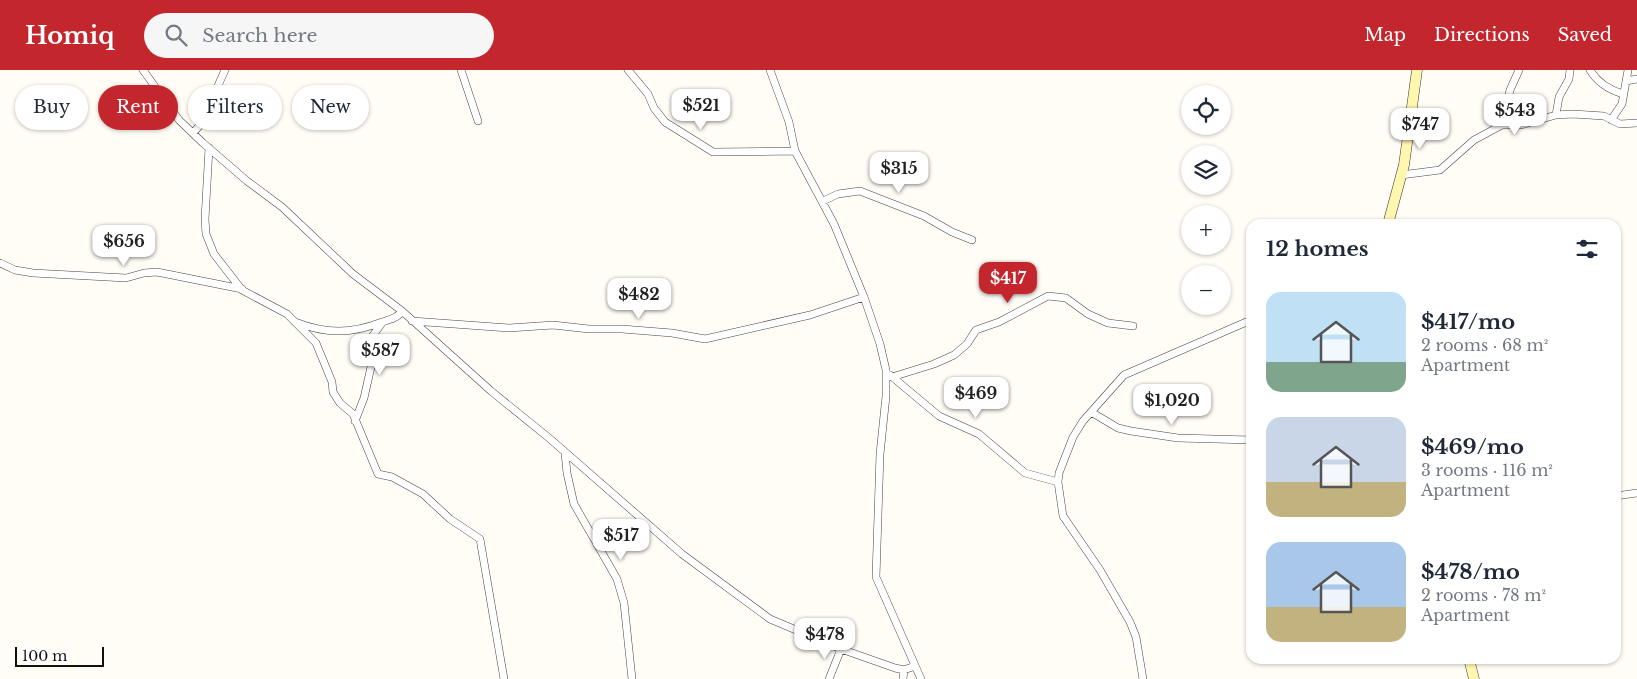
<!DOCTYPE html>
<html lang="en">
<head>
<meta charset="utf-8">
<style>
  :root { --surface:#fff; --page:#f6f6f7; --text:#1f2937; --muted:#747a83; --accent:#c4262e }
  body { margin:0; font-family:"Libre Baskerville",serif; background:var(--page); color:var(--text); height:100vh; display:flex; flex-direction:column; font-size:19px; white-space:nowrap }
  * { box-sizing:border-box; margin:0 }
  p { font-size:16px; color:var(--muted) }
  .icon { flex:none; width:28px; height:28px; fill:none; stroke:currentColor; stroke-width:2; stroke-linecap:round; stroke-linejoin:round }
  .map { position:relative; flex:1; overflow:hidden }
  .details { position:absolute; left:1246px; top:149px; width:375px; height:445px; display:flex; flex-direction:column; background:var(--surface); border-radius:15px; box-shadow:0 1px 4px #0004 }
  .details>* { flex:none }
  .guide { position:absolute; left:15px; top:15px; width:475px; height:45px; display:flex; gap:10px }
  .fabs { position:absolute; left:1181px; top:15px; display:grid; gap:10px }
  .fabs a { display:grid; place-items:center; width:50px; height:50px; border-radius:50%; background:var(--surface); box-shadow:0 1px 4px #0004; font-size:25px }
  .scale { position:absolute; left:15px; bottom:12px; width:89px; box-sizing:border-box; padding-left:5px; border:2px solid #111; border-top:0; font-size:14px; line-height:18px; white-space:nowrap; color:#111; -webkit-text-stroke:4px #fff; paint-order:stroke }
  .price { position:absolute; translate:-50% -42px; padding:0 11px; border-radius:10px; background:#fff; color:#222; font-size:16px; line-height:32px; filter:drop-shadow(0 1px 2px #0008) }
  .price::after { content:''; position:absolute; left:50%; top:30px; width:15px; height:11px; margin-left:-8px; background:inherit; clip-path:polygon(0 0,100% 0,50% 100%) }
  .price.on { background:var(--accent); color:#fff }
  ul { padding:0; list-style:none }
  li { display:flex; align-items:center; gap:15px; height:125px; padding:0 20px }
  li span { display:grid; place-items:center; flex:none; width:140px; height:100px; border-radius:15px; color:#555 }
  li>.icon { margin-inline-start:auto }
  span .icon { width:60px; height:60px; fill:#fffc; stroke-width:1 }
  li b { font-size:21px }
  h2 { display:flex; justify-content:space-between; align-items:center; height:60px; padding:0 20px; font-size:21px }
  .pill { padding:0 18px; border-radius:22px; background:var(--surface); box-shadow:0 1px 4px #0004; font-size:18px; line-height:45px }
  .pill.on { background:var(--accent); color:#fff }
  header { display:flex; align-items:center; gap:30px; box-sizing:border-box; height:70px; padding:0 25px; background:var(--accent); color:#fff }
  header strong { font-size:24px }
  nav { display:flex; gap:28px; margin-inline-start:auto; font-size:18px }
  .search { width:350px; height:45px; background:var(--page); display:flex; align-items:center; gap:12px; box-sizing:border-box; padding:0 18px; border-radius:28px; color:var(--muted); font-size:19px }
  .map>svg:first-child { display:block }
</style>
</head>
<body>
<header>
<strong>Homiq</strong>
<div class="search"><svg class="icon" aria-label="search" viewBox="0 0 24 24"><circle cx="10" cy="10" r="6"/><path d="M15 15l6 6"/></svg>Search here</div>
<nav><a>Map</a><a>Directions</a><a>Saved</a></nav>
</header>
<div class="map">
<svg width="1637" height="609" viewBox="0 0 1637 609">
  <rect width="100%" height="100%" fill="#fffdf5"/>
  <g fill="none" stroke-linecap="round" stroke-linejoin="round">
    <defs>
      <path id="street" d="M143,0l36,50 24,23 44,38 35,26 71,67 49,37 89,80 58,47 133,116 88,65 71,30 54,19 9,2 11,-4
        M461,0l17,51
        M628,0l20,24 6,14 11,14 48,30 82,-1
        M770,0l19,52 6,29 39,73 30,73 16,47 6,26v26l-6,58 -4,123 45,102
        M1590,0c7,12 20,20 33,24
        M1626,11l11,-2
        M1556,45l3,-18 10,-18 1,-9
        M1611,50l11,-16 6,-34
        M1502,55l8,-35 9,-20
        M193,63l8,-9 24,-54
        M209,78l-4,71 1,15 8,20 28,36 45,24 29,29 16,39 1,10 7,11 13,11 25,60 14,3 31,17 27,25 30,20 24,140
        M1401,105l39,-5 34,-30 28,-15h19l35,-10 17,-1 31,2 16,8 17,-1
        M823,131l15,-7 22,-3 64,25 28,16 20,8
        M0,193l15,7 18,3 93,5 18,-5 13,-1 85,17
        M412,251l97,7 44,-3 36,4h33l50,4 33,6 105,-24 54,-18
        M295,252c31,12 56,12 87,0 7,-2 16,-4 20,-11
        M890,305l49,41 40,18 46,39 33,9
        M892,307l42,-13 20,-9 13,-11 9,-14 23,-8 49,-26 18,2 22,16 20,9 25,3
        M1091,342l27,16 13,3 47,7 73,2
        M355,351l9,-23 7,-31 -2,-17 2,-12 11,-15
        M565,383l2,20 7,31 43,75 7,24 8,76
        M1616,426l21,-3
        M829,609l12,-30
        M903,609l1,-9
        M1143,609l-7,-42 -6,-15 -30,-52 -37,-54 -5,-34 1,-9 14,-36 10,-16 41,-46 127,-55"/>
      <path id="secondary" d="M1388,154l16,-59 13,-95
        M1469,589l5,20"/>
    </defs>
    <use href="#street" stroke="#444" stroke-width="8"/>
    <use href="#secondary" stroke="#333" stroke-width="11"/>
    <use href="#street" stroke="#fff" stroke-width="7"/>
    <use href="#secondary" stroke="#fff6b0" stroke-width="10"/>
  </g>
</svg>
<div class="fabs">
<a><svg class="icon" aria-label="locate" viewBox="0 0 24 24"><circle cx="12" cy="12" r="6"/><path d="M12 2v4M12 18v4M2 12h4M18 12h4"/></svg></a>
<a><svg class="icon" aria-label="layers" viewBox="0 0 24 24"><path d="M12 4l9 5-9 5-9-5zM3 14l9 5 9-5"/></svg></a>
<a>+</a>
<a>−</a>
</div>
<div class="scale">100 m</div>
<b class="price" style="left:701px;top:61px">$521</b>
<b class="price" style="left:1515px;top:66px">$543</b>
<b class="price" style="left:1420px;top:80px">$747</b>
<b class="price" style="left:899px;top:124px">$315</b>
<b class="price" style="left:124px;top:197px">$656</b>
<b class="price on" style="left:1008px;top:234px">$417</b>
<b class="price" style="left:639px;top:250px">$482</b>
<b class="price" style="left:380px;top:306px">$587</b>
<b class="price" style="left:976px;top:349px">$469</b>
<b class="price" style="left:1172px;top:356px">$1,020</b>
<b class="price" style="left:621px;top:491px">$517</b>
<b class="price" style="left:825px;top:590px">$478</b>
<div class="guide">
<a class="pill">Buy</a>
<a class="pill on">Rent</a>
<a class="pill">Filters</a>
<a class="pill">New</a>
</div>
<section class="details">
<h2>12 homes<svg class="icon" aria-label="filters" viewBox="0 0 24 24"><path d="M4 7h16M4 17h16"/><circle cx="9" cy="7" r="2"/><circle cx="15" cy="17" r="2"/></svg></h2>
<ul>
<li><span style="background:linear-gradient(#bfe0f5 70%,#7fa58c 0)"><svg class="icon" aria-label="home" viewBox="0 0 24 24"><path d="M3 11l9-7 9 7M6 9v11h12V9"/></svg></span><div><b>$417/mo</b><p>2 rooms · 68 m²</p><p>Apartment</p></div></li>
<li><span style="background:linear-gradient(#c9d6e8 65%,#c2b280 0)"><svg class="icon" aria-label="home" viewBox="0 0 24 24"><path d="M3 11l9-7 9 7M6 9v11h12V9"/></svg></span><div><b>$469/mo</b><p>3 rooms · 116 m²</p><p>Apartment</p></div></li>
<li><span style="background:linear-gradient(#a9c7e8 65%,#c2b280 0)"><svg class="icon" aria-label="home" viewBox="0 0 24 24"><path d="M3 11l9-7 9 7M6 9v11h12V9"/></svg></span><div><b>$478/mo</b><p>2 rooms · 78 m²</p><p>Apartment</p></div></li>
</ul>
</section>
</div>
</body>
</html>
